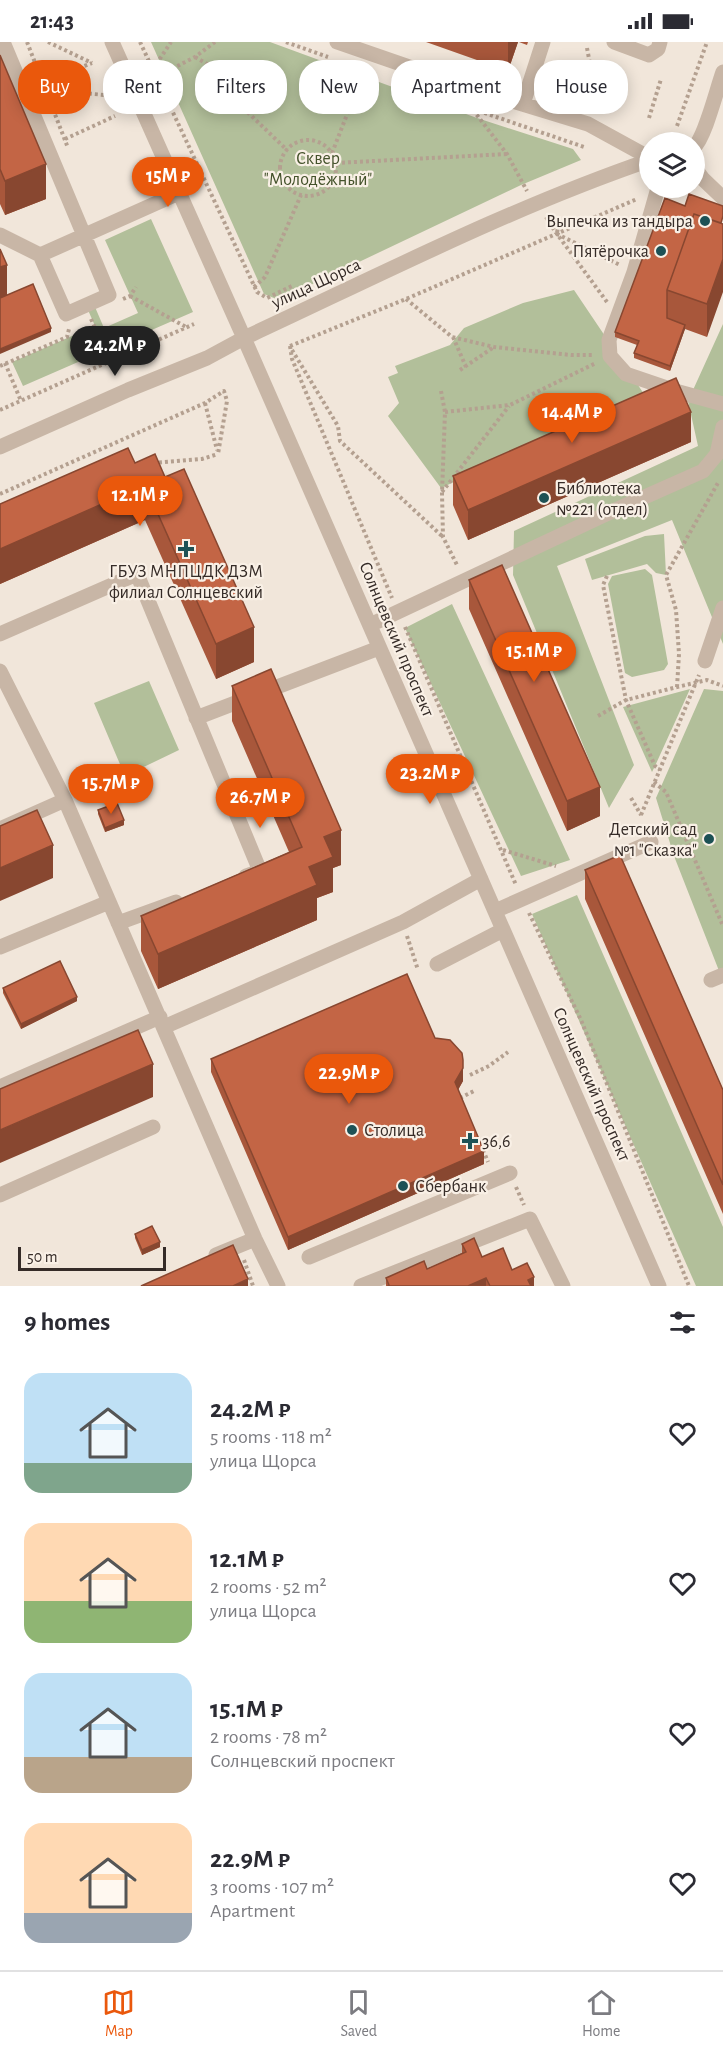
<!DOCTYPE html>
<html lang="en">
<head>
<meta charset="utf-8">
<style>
  :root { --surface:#fff; --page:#f7f7f7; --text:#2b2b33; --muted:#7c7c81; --line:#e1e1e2; --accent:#ea580c }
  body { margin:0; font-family:"Alegreya Sans",sans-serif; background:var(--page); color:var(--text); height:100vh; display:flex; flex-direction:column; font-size:22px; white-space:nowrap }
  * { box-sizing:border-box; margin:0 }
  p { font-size:20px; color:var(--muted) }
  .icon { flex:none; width:33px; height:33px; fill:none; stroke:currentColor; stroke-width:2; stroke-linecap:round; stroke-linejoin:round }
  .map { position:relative; height:1244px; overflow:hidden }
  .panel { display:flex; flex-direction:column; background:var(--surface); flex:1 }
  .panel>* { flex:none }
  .hud { position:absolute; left:18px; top:18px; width:687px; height:54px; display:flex; gap:12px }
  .buttons { position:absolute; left:639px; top:90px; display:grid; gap:12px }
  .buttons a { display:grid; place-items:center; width:66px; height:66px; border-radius:50%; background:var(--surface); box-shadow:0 3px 15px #0003; font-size:30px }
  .scale { position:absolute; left:18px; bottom:15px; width:148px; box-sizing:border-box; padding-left:6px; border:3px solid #352b27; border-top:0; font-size:16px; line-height:21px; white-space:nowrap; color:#352b27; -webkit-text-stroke:4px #f9f0e6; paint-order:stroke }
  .price { position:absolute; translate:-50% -51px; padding:0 14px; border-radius:21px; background:var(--accent); color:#fff; font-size:20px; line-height:39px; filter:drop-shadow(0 2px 3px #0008) }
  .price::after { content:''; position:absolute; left:50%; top:36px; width:18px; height:14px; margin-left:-9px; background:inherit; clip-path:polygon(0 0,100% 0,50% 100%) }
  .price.on { background:#222; color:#fff }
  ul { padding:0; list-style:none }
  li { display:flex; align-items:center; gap:18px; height:150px; padding:0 24px }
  li span { display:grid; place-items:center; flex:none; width:168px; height:120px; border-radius:18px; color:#555 }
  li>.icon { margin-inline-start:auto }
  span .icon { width:72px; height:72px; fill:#fffc; stroke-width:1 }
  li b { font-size:26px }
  h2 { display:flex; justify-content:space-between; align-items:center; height:72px; padding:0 24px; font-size:26px }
  .pill { padding:0 21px; border-radius:24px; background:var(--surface); box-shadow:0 3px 15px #0003; font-size:21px; line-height:54px }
  .pill.on { background:var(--accent); color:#fff }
  .status { display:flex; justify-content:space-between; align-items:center; height:42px; padding:0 30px; background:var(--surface); direction:ltr }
  .status svg { height:16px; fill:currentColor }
  .menu { display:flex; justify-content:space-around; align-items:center; height:84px; border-top:2px solid var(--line); background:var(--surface); font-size:16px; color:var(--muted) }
  .menu a { display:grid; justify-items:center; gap:3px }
  .menu .on { color:var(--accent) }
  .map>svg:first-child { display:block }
</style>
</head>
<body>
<div class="status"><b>21:43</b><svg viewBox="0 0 49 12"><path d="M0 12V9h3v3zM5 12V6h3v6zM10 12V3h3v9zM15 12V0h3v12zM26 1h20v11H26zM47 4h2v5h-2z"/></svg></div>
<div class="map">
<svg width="723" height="1244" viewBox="0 0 723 1244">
  <rect width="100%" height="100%" fill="#f1e6da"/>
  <path fill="#b2bf9a" d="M151,0h119l207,76 96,31 8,11 -60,25 -242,115 -15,-6z
    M151,177l42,93 -170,74 -11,-24 83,-36 -7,-16 7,-3 9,21 34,-15 -33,-73z
    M574,248l70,104 -203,94 -53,-72 11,-13 -11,-26 10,-4 -3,-7 55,-21 14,-17 59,-25z
    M723,282v320l-51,-124 -115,46 77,199 -25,43 -96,-233 1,-44 184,-85 -10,-45z
    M664,492l2,41 -10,-2 -9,-9 -55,16 -7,-21 60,-23z
    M645,527l7,6 16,89 -4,6 -32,7 -7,-4 -17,-89 4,-8z
    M452,562l118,256 -49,16 -116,-248z
    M149,639l30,69 -54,26 -31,-73z
    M690,647l-35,77 -3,6 -29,-65z
    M704,647l19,2v290l-49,-125 -18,-58z
    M577,853l146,332v59h-27l-164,-372z"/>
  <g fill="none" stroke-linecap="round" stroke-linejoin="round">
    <path stroke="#b4a090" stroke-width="4" stroke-dasharray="3 3" stroke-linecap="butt" d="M27,0l41,106
      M48,0l44,21
      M140,0l117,250 10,6 27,-13
      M286,0l42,15
      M587,6l10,53
      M195,15l12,7 6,15 74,71
      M153,27l18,-27
      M156,35l39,-20 20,-15
      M47,48l58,5
      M76,50l3,-24 13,-5
      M473,67l111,38
      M473,68l34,44 20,37
      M649,76l12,-39
      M677,84l30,-84
      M65,97l50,-23
      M280 126a28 28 0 1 1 56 0a28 28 0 1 1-56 0Z
      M332,111l32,-82
      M336,121l171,-9
      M548,173l10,12 -1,6
      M546,175l10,16
      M254,245l11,-10 36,-82
      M130,254l56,31
      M123,257l7,-3 6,-9
      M406,257l46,38 42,10 77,8h23
      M607,260l-50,-68 63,31
      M91,277l19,42
      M453,295l13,30
      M290,304l2,13 100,239
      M290,304l116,-47 231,-100
      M292,308l46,76 2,15 103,96
      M5,321l16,38
      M0,324l67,-29 2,-8
      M460,328l34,-23
      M441,349l4,21 -3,81 1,44 15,30
      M205,361l12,47
      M0,368l194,-86
      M445,370l65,-7 86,-42
      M153,421l49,-4 16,-5
      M442,450l67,-86
      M0,452l205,-91 19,-12 3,10 -9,53
      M607,534l-4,9 23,115 29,66 5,4
      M405,585l111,258
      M677,645l2,-33 -3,-44 -10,-35 53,-94
      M598,674l28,-16 51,-13 30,-7 16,6
      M654,740l12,10 57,134
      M631,756l10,17
      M641,773l58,-140
      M503,808l53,16
      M529,871l52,107 108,266
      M407,894l11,34
      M470,1033l19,-9 19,-14
      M460,1056l16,-8
      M483,1108l5,12
      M516,1145l8,18
      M244,1218l9,26"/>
    <path stroke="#c8b6a6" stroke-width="15" d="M112,0l132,296 415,948
      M337,0l142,49 109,33 62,34
      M614,0l35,13 9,-6 2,-7
      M523,62l20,-62
      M694,105c11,-9 23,-59 29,-75
      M694,125l9,12 20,19
      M658,146l-24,84 -25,68 1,16 16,18 53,18 44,12
      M0,193l40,20 26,59 43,-19 -106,-253
      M40,213l139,-62
      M0,405l128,-57 79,-32 37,-20c134,-62 266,-130 406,-178
      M370,583l234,-110 99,-44 14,-17 6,-27
      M0,592l137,-60 123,297 -14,5
      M705,619l18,-53
      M0,629l65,129 190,439 23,47
      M196,676l183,-70
      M0,787l65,-29
      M495,869l156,-69
      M118,881l58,-21
      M0,905l109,-45
      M437,922l66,-34
      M711,938l12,-5
      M164,985l239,-105 78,-43
      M0,1045l160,-70
      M0,1153l153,-68
      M216,1213l39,-16
      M309,1215l201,-84
      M361,1244l169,-67 33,67"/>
  </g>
  <path fill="#a8573b" d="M426,0h92l-10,29z
    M519,0h9l-1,3z
    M0,13l46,144 -41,16 -5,-11z
    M722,182l-15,113 -22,-8 -15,42 -36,-13v-5l3,-8 -22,-8v-5z
    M691,400l-223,98 -15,-35v-29z
    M135,421l30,14 89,185 -38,17 -71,-159 -145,64v-80z
    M469,538l131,236 -33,15 -98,-222z
    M232,644l109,179 -8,3v24l-16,6v22l-159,69 -17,-38v-35l148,-64 -57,-131z
    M98,768l26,15 -19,7 -7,-18z
    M585,828l138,220v124l-138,-315z
    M3,946l74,13 -56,28 -18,-36z
    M435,996l28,36v7l-5,9 26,74 -196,86 -77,-178v-13z
    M135,1192l25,13 -18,8 -7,-17z
    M462,1202l20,13 30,13 22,16h-148v-8l41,-9 35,-16z"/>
  <path fill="#884730" d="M508,0h10l-10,29z
    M46,122v35l-41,16v-34z
    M723,217v33l-16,45v-33z
    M7,223v34l-7,3v-35z
    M685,283v4l-15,42v-5z
    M51,286v4l-51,22v-5z
    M691,370v30l-223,98v-30z
    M145,443v35l-145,64v-35z
    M254,585v35l-38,17v-35z
    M600,745v29l-33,15v-30z
    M124,778v5l-19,7v-4z
    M341,788v35l-8,3v24l-16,6v22l-159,69v-35l151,-87 15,-30z
    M53,803v33l-53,23v-33z
    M77,955v4l-56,28v-5z
    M463,1018v21l-8,14v-13z
    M153,1022v33l-153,66v-33z
    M484,1109v13l-196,86v-13z
    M160,1200v5l-18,8v-5z
    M534,1235v9h-6v-6z
    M486,1236v8h-18z
    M248,1237v7h-15z"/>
  <path fill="#c36545" stroke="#884730" stroke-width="1.5" d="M0,13l46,109 -41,17 -5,-12z
    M689,152l34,12v10l-2,7 -27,-9 -27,76v28l18,7 -15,41 -36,-13 5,-12 -24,-9 50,-134 20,8z
    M694,172l29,10v35l-16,45 -40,-14z
    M0,207l7,16 -7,2z
    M33,242l18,44 -51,21v-51z
    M676,336l15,34 -223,98 -15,-34z
    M128,406l7,15 20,-9 10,23 19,-8 70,158 -38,17 -71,-159 -145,64v-45z
    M502,523l98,222 -33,14 -98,-221z
    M271,627l70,161 -17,7 9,20 -24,10 8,18 -159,69 -17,-38 161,-69 -70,-161z
    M117,761l7,17 -19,8 -7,-18z
    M37,768l16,35 -53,23v-42z
    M620,813l103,235v95l-138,-315z
    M60,919l17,36 -56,27 -18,-36z
    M407,932l28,64 15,2 12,13 1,7v8l-8,14 29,69 -196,86 -77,-178z
    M138,988l15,34 -153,66v-41z
    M152,1184l8,16 -18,8 -7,-16z
    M474,1196l8,19 21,-9 9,22 15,-7 7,14 -6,3 3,6h-41l-4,-8 -18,8h-80l1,-1 -3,-7 38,-17 3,8 39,-17 -4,-8z
    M233,1203l15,34 -15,7h-92z"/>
  <g fill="#1d5155" stroke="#f9f0e6" stroke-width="2">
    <circle cx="705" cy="179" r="6"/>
    <circle cx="661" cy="209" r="6"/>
    <circle cx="544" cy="456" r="6"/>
    <path d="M183 498h6v6h6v6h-6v6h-6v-6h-6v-6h6z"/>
    <circle cx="709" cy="797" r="6"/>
    <circle cx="352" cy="1088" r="6"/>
    <path d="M467 1090h6v6h6v6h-6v6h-6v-6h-6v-6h6z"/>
    <circle cx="403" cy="1144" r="6"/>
  </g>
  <g text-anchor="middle" stroke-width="4.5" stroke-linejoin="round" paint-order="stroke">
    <g font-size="18" fill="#44522b" stroke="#f9f0e6">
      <text x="318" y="122">Сквер<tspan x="318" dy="21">"Молодёжный"</tspan></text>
    </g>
    <g font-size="18" fill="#352b27" stroke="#f9f0e6" text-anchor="start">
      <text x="693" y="185" text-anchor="end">Выпечка из тандыра</text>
      <text x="649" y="215" text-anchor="end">Пятёрочка</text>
      <text x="556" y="452">Библиотека<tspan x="556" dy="21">№221 (отдел)</tspan></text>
      <text x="186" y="535" text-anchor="middle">ГБУЗ МНПЦДК ДЗМ<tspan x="186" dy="21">филиал Солнцевский</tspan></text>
      <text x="697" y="793" text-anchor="end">Детский сад<tspan x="697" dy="21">№1 "Сказка"</tspan></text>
      <text x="364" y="1094">Столица</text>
      <text x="482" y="1105">36,6</text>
      <text x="415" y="1150">Сбербанк</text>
    </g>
    <g font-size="18" fill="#352b27" stroke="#f9f0e6">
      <text transform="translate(316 241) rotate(-25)" y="6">улица Щорса</text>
      <text transform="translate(397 597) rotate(67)" y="6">Солнцевский проспект</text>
      <text transform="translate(592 1042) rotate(66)" y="6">Солнцевский проспект</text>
    </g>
  </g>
</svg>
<div class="buttons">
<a><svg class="icon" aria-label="layers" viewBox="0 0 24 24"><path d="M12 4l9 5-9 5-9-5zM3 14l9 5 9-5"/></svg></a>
</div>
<div class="scale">50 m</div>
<b class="price" style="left:168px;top:166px">15M ₽</b>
<b class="price on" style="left:115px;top:335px">24.2M ₽</b>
<b class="price" style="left:572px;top:402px">14.4M ₽</b>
<b class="price" style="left:140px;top:485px">12.1M ₽</b>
<b class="price" style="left:534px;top:641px">15.1M ₽</b>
<b class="price" style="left:430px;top:763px">23.2M ₽</b>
<b class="price" style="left:111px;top:773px">15.7M ₽</b>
<b class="price" style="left:260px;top:787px">26.7M ₽</b>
<b class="price" style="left:349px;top:1063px">22.9M ₽</b>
<div class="hud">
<a class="pill on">Buy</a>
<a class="pill">Rent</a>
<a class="pill">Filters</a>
<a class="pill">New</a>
<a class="pill">Apartment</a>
<a class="pill">House</a>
</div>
</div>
<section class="panel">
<h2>9 homes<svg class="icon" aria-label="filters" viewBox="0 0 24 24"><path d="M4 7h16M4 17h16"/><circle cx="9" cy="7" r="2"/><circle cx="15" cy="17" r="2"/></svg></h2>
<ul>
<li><span style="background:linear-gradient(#bfe0f5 75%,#7fa58c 0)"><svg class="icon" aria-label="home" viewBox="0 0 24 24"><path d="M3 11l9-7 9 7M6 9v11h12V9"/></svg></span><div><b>24.2M ₽</b><p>5 rooms · 118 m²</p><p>улица Щорса</p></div><svg class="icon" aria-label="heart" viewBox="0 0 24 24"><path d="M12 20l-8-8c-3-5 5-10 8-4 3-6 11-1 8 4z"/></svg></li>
<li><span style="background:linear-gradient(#ffd9b3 65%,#8fb573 0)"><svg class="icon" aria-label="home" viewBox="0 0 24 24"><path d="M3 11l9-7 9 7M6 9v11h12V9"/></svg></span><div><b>12.1M ₽</b><p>2 rooms · 52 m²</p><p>улица Щорса</p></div><svg class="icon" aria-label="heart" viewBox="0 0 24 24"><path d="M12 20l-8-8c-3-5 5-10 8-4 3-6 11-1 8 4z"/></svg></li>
<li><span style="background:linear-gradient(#bfe0f5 70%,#b9a48a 0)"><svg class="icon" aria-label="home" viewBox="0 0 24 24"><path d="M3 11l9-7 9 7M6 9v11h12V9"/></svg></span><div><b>15.1M ₽</b><p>2 rooms · 78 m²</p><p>Солнцевский проспект</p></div><svg class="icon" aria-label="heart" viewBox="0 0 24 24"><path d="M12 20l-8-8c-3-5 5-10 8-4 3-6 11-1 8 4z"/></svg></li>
<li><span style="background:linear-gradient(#ffd9b3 75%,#9aa5b1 0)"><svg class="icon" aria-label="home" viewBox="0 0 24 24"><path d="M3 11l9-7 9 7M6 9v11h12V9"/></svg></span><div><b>22.9M ₽</b><p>3 rooms · 107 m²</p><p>Apartment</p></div><svg class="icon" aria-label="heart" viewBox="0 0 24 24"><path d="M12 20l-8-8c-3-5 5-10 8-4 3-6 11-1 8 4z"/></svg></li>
</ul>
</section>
<nav class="menu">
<a class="on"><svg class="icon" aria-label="map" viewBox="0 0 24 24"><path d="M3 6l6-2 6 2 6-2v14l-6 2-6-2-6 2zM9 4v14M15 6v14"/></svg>Map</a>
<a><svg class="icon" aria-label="saved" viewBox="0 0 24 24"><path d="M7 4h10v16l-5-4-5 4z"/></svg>Saved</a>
<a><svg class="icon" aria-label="home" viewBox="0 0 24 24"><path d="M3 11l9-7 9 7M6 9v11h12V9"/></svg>Home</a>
</nav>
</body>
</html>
